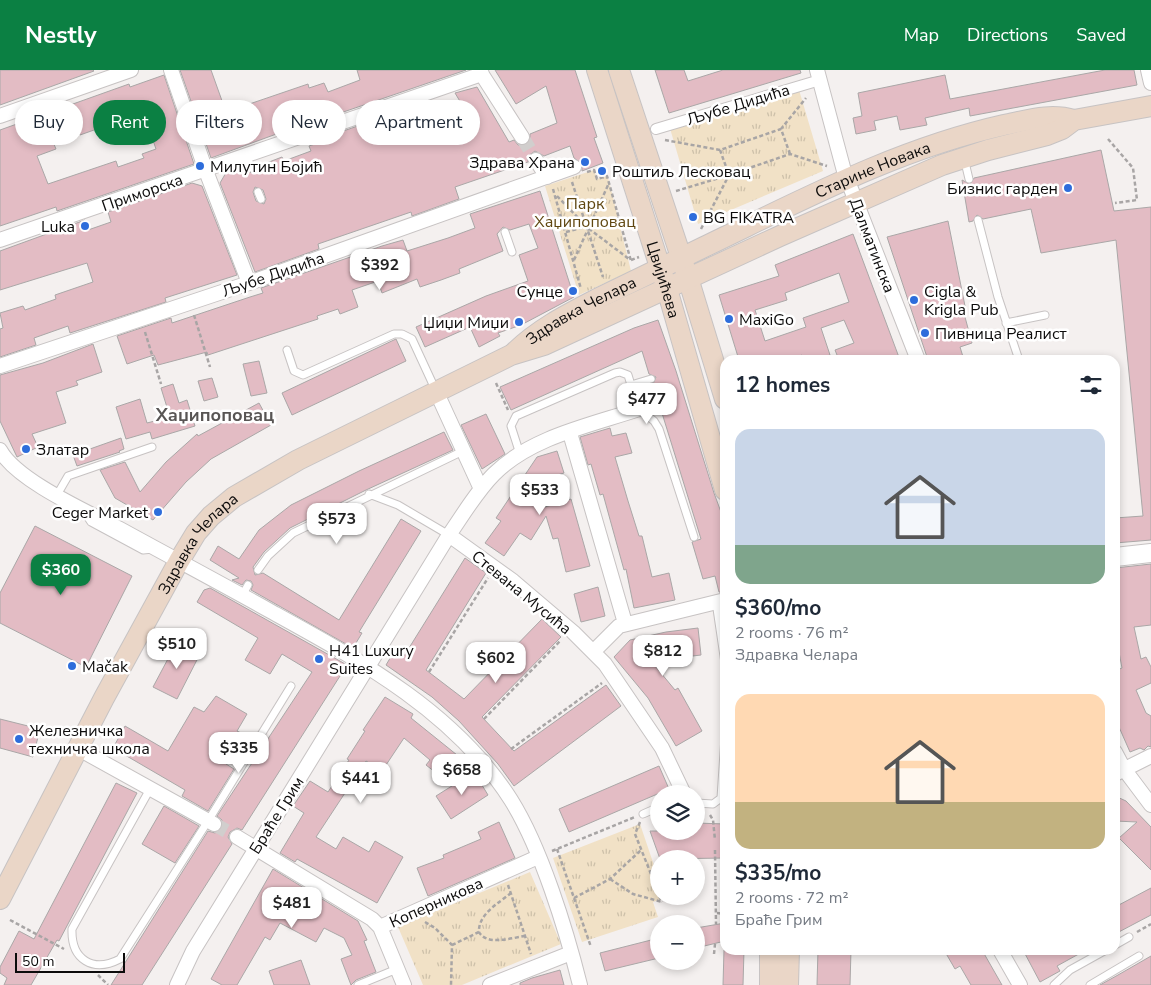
<!DOCTYPE html>
<html lang="en">
<head>
<meta charset="utf-8">
<style>
  :root { --surface:#fff; --page:#f2f2f3; --text:#1f2937; --muted:#747a83; --accent:#0b8043 }
  body { margin:0; font-family:"Nunito Sans",sans-serif; background:var(--page); color:var(--text); height:100vh; display:flex; flex-direction:column; font-size:19px; white-space:nowrap }
  * { box-sizing:border-box; margin:0 }
  p { font-size:16px; color:var(--muted) }
  .icon { flex:none; width:28px; height:28px; fill:none; stroke:currentColor; stroke-width:2; stroke-linecap:round; stroke-linejoin:round }
  .map { position:relative; flex:1; overflow:hidden }
  .sheet { position:absolute; left:720px; top:285px; width:400px; height:600px; display:flex; flex-direction:column; background:var(--surface); border-radius:15px; box-shadow:0 2px 8px #0003 }
  .sheet>* { flex:none }
  .guide { position:absolute; left:15px; top:30px; width:475px; height:45px; display:flex; gap:10px }
  .controls { position:absolute; left:650px; top:715px; display:grid; gap:10px }
  .controls a { display:grid; place-items:center; width:55px; height:55px; border-radius:50%; background:var(--surface); box-shadow:0 2px 8px #0003; font-size:25px }
  .scale { position:absolute; left:15px; bottom:12px; width:110px; box-sizing:border-box; padding-left:5px; border:2px solid #0c0b0b; border-top:0; font-size:14px; line-height:18px; white-space:nowrap; color:#0c0b0b; -webkit-text-stroke:4px #fff; paint-order:stroke }
  .price { position:absolute; translate:-50% -42px; padding:0 11px; border-radius:10px; background:#fff; color:#222; font-size:16px; line-height:32px; filter:drop-shadow(0 1px 2px #0008) }
  .price::after { content:''; position:absolute; left:50%; top:30px; width:15px; height:11px; margin-left:-8px; background:inherit; clip-path:polygon(0 0,100% 0,50% 100%) }
  .price.on { background:var(--accent); color:#fff }
  ul { padding:0; list-style:none }
  li { display:grid; align-content:center; gap:10px; height:265px; padding:0 15px }
  li span { display:grid; place-items:center; height:155px; border-radius:15px; color:#555 }
  li>.icon { margin-inline-start:auto }
  span .icon { width:90px; height:90px; fill:#fffc; stroke-width:1 }
  li b { font-size:21px }
  h2 { display:flex; justify-content:space-between; align-items:center; height:60px; padding:0 15px; font-size:21px }
  .chip { padding:0 18px; border-radius:22px; background:var(--surface); box-shadow:0 2px 8px #0003; font-size:18px; line-height:45px }
  .chip.on { background:var(--accent); color:#fff }
  header { display:flex; align-items:center; gap:30px; box-sizing:border-box; height:70px; padding:0 25px; background:var(--accent); color:#fff }
  header strong { font-size:24px }
  nav { display:flex; gap:28px; margin-inline-start:auto; font-size:18px }
  .map>svg:first-child { display:block }
</style>
</head>
<body>
<header>
<strong>Nestly</strong>
<nav><a>Map</a><a>Directions</a><a>Saved</a></nav>
</header>
<div class="map">
<svg width="1151" height="915" viewBox="0 0 1151 915">
  <defs>
    <pattern id="park-tufts" width="24" height="20" patternUnits="userSpaceOnUse" patternTransform="scale(1.25)"><rect width="24" height="20" fill="#f1e1c6"/><path d="M3 7l-1-3M5 7V3M7 7l1-3M15 17l-1-3M17 17v-4M19 17l1-3" fill="none" stroke="#cdc0a9"/></pattern>
  </defs>
  <rect width="100%" height="100%" fill="#f4f0ef"/>
  <path fill="url(#park-tufts)" d="M797,13l26,88 -125,53 -29,-99z
    M594,100l3,9 10,-3 2,5 22,90 -52,24 -34,-109z
    M640,754l19,56v16l6,2 -12,4 5,15 -76,25 -29,-84z
    M530,802l31,72 -99,41h-39l-25,-58z"/>
  <path fill="#e3bcc4" stroke="#aaa7a7" fill-rule="evenodd" d="M0,0h93l1,1 -94,34z
    M180,0h31l15,42 82,-28 1,4 15,-5 4,9 32,-12 -3,-10h109l-146,50v-2l-109,40z
    M495,0h80l22,67 -3,1 9,25 -21,8v-7l-8,-6 -4,-12 -26,10 -9,-5 -7,5v6l-73,25 4,12 -47,17 -1,-4 -93,32 1,5 -64,23 -35,-89 7,-12 17,-6 4,7 5,1 3,-6 26,-10 2,4 27,-10 -2,-5 18,-6 -1,-3 101,-35 6,17 31,-11 -9,-15 22,-6 32,55 5,-2 4,5h8l4,-4v-7l27,-11 -11,-37 -30,18zM255,117l8,3 3,9 -2,5 -8,-3 -3,-9z
    M655,0h29l4,11 35,-11h77l1,3 -132,40z
    M1105,0h29l3,15 -167,31 -1,-8 -44,10 2,7 -27,5 -3,-14 -23,5 2,9 -20,4 -3,-16 9,-2 -4,-23 87,-18 5,24z
    M164,5l30,89 -137,47 -1,-4 -56,19v-96l129,-46 1,3zM108,55l5,13 35,-12 8,23 -14,5 2,4 -26,9 -2,-6 -68,23 -11,-28 19,-7 -5,-12 26,-9 3,7z
    M1101,80l13,61 37,-4v333l-36,3v-25l28,-2 -27,-276 -75,13 -10,-44 -48,10 -6,-4 -4,6 -4,1 -7,-42 8,4 4,-6z
    M192,113l10,3 35,89 -72,23 1,4 -96,31 -2,-7 -34,12 2,7 -36,12v-28l3,-1 -3,-15 23,-7 2,4 31,-11 -1,-4 38,-13 -6,-19 -87,27v-39l85,-31 3,10 23,-8 -3,-10z
    M540,121l34,106 -53,28 -23,8 2,3 -21,11 -9,-20 -45,20 -9,-20 70,-31 42,-15 -9,-26 19,-7 -9,-24 -19,6 -7,-3 -6,7 6,17 -44,18 1,4 -19,7 -21,7 -3,-8 -35,14 -4,-12 -26,9 6,17 -18,7 -2,-5 -21,7 1,3 -110,36 -1,-3 -49,13 -4,-10 -27,9 -10,-28 54,-18 1,5 78,-26 13,-4 -2,-5 121,-42 21,-6 4,11 41,-13 27,-10 -5,-14z
    M948,151l17,85h-3l10,37 -12,4 4,13h-36l-41,-123z
    M853,164l47,126h-61l-4,-10 19,-7 -10,-23 -23,8 9,27 -16,5h-11l-1,-5 -15,5h-48l-20,-65 60,-19 -4,-11zM839,203l10,29 -46,16 3,9 -41,14 -10,-31 32,-10 -2,-7z
    M658,250l18,51 38,122 11,30v70l-6,-1 -4,-16 -12,3 -11,-37 9,-3 -48,-155 3,-7 -7,-3 -7,-23 -131,59 -11,-23 134,-59z
    M396,269l10,22 -114,54 -10,-22z
    M93,274l9,28 -26,9 2,4 -22,7 10,31 -34,11 6,13 -21,10 -17,-36v-46l43,-12z
    M259,291l8,32 -16,3 -8,-32z
    M212,308l6,19 -14,4 -6,-20z
    M173,314l6,19 8,-3 8,26 -43,13 -2,-7 -24,7 -10,-32 24,-8 7,24 23,-6 -9,-29z
    M259,333l12,22 -60,34 -25,23 -33,38 -38,-22 -15,-28 25,-8 15,30 26,-30 31,-28 1,2z
    M486,344l19,40 -23,15 -21,-44z
    M610,358l2,8 14,-3 6,20 -17,4 13,44 11,35h3l10,41 17,-4 6,27 -41,8 -8,-39 -2,1 -21,-76 -3,1 -9,-31 -3,1 -8,-28z
    M444,362l9,18 -87,40 -76,38 -26,24 -11,15 2,8 8,-2 76,47 62,-101 20,12 -62,101 3,1 -9,15 -102,-58 2,-5 -2,-4 -5,-1 -4,5 -10,-5 7,-2 -29,-18 8,-14 21,13 20,-29 32,-25 68,-34z
    M121,368l3,11 -5,2 1,1 -43,14 -4,-11z
    M557,381l7,22 -17,5 -17,19 15,10 26,-8 19,67 -24,6 -8,-34 -5,1 -7,-23 -15,24 -11,-7 -16,23 -19,-13 16,-22 -5,-3 41,-61z
    M35,456l97,50 -46,91 -86,-44v-30z
    M465,488l21,15 -60,97 38,29 78,-80 19,18 -79,80 32,34 92,-66 15,21 -107,80 -16,-22 -39,-43 -27,-24 -46,-32 9,-15 9,6z
    M1151,494v61l-17,2 7,32 5,-2 5,10v16l-15,7 10,23 5,3v31l-3,-1 -4,4 -4,-2 -10,4 -15,-34v-47l7,-3 -7,-37v-63z
    M598,517l7,29 -24,6 -7,-28z
    M210,518l137,77 -105,165 -5,-2 -7,4 -2,5 4,7 -90,141h-31l97,-154 7,2 6,-4 1,-9 -5,-4 95,-144 -30,-18 -12,20 -25,-14 13,-22 -61,-36 7,-12z
    M698,558l3,27 -50,6 24,29 3,-2 24,43 -26,15 -28,-48 -34,-41 16,-17 36,-8z
    M178,570l23,12 -24,47 -24,-12z
    M216,626l31,18 -10,17 6,3 -17,30 8,5 -26,42 -26,-15 3,-6 -72,-42 12,-22 43,25 26,-44 10,5z
    M385,627l28,17 -2,4 46,37 -17,21 -14,-11 4,-5 -26,-22 -22,33 -16,-10 -50,76 20,12 7,-12 26,15 6,-11 28,16 -26,46 -80,-44 -2,3 -15,-9 24,-40 -11,-7 17,-25 18,11 21,-32 -2,-1 18,-28 -2,-1z
    M0,649l40,10 -7,28 -33,-9z
    M659,696l10,23 -100,43 -10,-23z
    M474,702l14,23 -37,24 -15,-23z
    M116,713l21,10 -78,148 -2,-1 -26,45h-27l3,-7 -7,-5v-6l19,-36 15,8z
    M1115,726l11,5 25,26v43l-32,-32 18,-16 -22,-1z
    M164,736l35,20 -24,37 -33,-19z
    M499,752l16,36 -87,38 -11,-28 27,-10 -1,-3 38,-16 -3,-7z
    M696,753l29,1v34l-65,1 -10,-28h46z
    M273,799l85,52 9,19 -3,1 12,31 -20,8 -5,5 -10,-26 11,-4 -8,-17 -20,-10 -8,14 -36,-19 -10,17 -5,-3 -28,48h-15l-11,-6z
    M1151,818v27l-36,19v-27z
    M725,853v18l-29,7v-20z
    M659,868v20l-54,13 -5,-18z
    M724,880h20l-1,35h-20z
    M818,880h33l-1,35h-33z
    M944,880h38l20,35h-31l-11,-19 -5,3z
    M1023,880h63l-29,16 3,5 -20,11z
    M1151,886v29h-51l18,-10z
    M301,890l9,25h-36l-5,-14z
    M560,900l4,15h-44v-2l12,-5z"/>
  <g fill="none" stroke-linecap="round" stroke-linejoin="round">
    <path stroke="#d1cecd" stroke-width="14" stroke-dasharray="14 7" stroke-linecap="butt" d="M522,67l14,23
      M214,754l23,13"/>
    <defs>
      <path id="service" d="M247,86l4,12
        M964,88l5,21
        M258,122l3,7
        M978,150l20,77 21,63
        M505,162l7,20
        M1006,253l39,-8
        M287,280l7,21 9,4 91,-41h8l10,5 24,52
        M651,309l-20,6 8,24 15,12 5,8 35,108
        M520,384l-9,-28 5,-10 99,-43 5,-1 8,3 3,10
        M369,424l29,11 51,30
        M57,425l11,-19 84,-29
        M87,446l4,6 52,28 10,-1
        M258,500l10,-14 25,-23 170,-82
        M242,526l6,-11
        M716,532l9,61
        M150,719l-78,140c-1,31 21,44 48,30l88,-138 83,-135
        M696,733l17,1 8,-6 4,-61
        M643,744l16,-7
        M1115,875l14,-8
        M358,915l39,-16
        M1054,915l16,-15 36,-20
        M1090,915l49,-29"/>
      <path id="pedestrian" d="M656,59l164,-49"/>
      <path id="minor" d="M171,0l35,101 43,112
        M479,0l43,67
        M817,0l27,101 74,189
        M1148,0l3,13
        M0,46l131,-46
        M536,90l11,17
        M0,170l482,-166
        M0,296l249,-83 325,-116
        M436,321l45,98
        M570,363l55,190
        M0,380c17,31 88,62 120,79 51,28 102,55 152,83 89,49 183,100 239,188 30,48 55,129 69,185
        M449,465l64,46 60,51 32,32 57,84 22,46
        M594,581l25,-25 102,-25
        M77,678l137,76
        M1115,682l9,17 27,36
        M1115,704l36,-18
        M237,767l135,82 8,8 24,58
        M380,857l158,-70
        M1000,880l20,35
        M177,915l16,-34 256,-416c14,-20 27,-43 45,-61 37,-37 97,-49 145,-65
        M490,915l81,-32"/>
      <path id="tertiary" d="M1115,487l36,-4"/>
      <g id="secondary">
        <path id="s1" d="M597,0l70,219 58,201"/>
        <path d="M619,0l69,208 37,121"/>
        <path id="s2" d="M514,283c24,-24 54,-39 85,-55 35,-17 70,-34 105,-51 98,-47 193,-98 300,-122 25,-5 46,-12 70,-5"/>
        <path id="s3" d="M0,829l104,-201 75,-137 17,-28 15,-17 23,-19 64,-37 213,-105 33,-10 236,-109 162,-71 46,-15 59,-15 15,-6 12,-9 77,-14"/>
        <path d="M770,915v-35"/>
        <path d="M788,915l1,-35"/>
      </g>
    </defs>
    <use href="#service" stroke="#c7c3c3" stroke-width="9"/>
    <use href="#pedestrian" stroke="#c7c3c3" stroke-width="12"/>
    <use href="#minor" stroke="#c7c3c3" stroke-width="16"/>
    <use href="#tertiary" stroke="#c7c3c3" stroke-width="20"/>
    <use href="#secondary" stroke="#c7c3c3" stroke-width="22"/>
    <path stroke="#a8a5a5" stroke-width="2.5" stroke-dasharray="4 2.5" stroke-linecap="butt" d="M1108,69l25,29 4,32 -22,3
      M665,70l55,10 61,-21
      M790,84l-9,-25 25,-31
      M587,102l7,-2 3,9 10,-3 24,85
      M572,112l31,95
      M553,119l28,100
      M676,121l53,-16 -9,-25
      M557,126l31,32 41,31
      M701,159l28,-54 61,-21 37,12
      M566,162l53,-14
      M574,190l35,-77
      M631,190l8,-3
      M194,245l16,52
      M145,262l16,52
      M496,313l12,27
      M429,602l59,-94
      M484,649l77,-79
      M511,679l91,-66
      M710,745l3,5 2,20
      M640,752l-5,12 24,60
      M557,779l34,98
      M715,780l1,74
      M552,781l83,-34
      M610,809l23,15 29,8
      M508,815l23,69
      M511,823c-12,10 -33,21 -32,39 8,14 32,6 46,4
      M659,826l3,6
      M574,828l36,-19 31,-29
      M717,843l8,1
      M10,850l54,29
      M425,852l10,6 17,17 -1,40
      M1137,862l14,-8
      M452,875l27,-13
      M714,884l1,-10
      M98,905l10,10"/>
    <use href="#service" stroke="#fff" stroke-width="7"/>
    <use href="#pedestrian" stroke="#fff" stroke-width="10"/>
    <use href="#minor" stroke="#fff" stroke-width="14"/>
    <use href="#tertiary" stroke="#fff" stroke-width="18"/>
    <use href="#secondary" stroke="#ead6c7" stroke-width="20"/>
  </g>
  <g fill="#2e6ddb" stroke="#fff" stroke-width="2">
    <circle cx="585" cy="92" r="5"/>
    <circle cx="200" cy="96" r="5"/>
    <circle cx="602" cy="101" r="5"/>
    <circle cx="1068" cy="118" r="5"/>
    <circle cx="693" cy="147" r="5"/>
    <circle cx="85" cy="156" r="5"/>
    <circle cx="573" cy="221" r="5"/>
    <circle cx="914" cy="230" r="5"/>
    <circle cx="729" cy="249" r="5"/>
    <circle cx="519" cy="252" r="5"/>
    <circle cx="925" cy="263" r="5"/>
    <circle cx="26" cy="379" r="5"/>
    <circle cx="158" cy="442" r="5"/>
    <circle cx="319" cy="589" r="5"/>
    <circle cx="72" cy="596" r="5"/>
    <circle cx="19" cy="669" r="5"/>
  </g>
  <g text-anchor="middle" stroke-width="5" stroke-linejoin="round" paint-order="stroke">
    <g font-size="16" fill="#0c0b0b" stroke="#fff">
      <text transform="translate(738 34) rotate(-17)" y="6">Љубе Дидића</text>
      <text dy="6" stroke="none"><textPath href="#s2" startOffset="404">Старине Новака</textPath></text>
      <text transform="translate(142 122) rotate(-19)" y="6">Приморска</text>
      <text transform="translate(873 175) rotate(69)" y="6">Далматинска</text>
      <text transform="translate(273 204) rotate(-19)" y="6">Љубе Дидића</text>
      <text dy="6" stroke="none"><textPath href="#s1" startOffset="220">Цвијићева</textPath></text>
      <text dy="6" stroke="none"><textPath href="#s2" startOffset="80">Здравка Челара</textPath></text>
      <text dy="6" stroke="none"><textPath href="#s3" startOffset="408">Здравка Челара</textPath></text>
      <text transform="translate(522 522) rotate(39)" y="6">Стевана Мусића</text>
      <text transform="translate(276 745) rotate(-58)" y="6">Браће Грим</text>
      <text transform="translate(436 832) rotate(-24)" y="6">Коперникова</text>
    </g>
    <g font-size="16" fill="#0c0b0b" stroke="#fff" text-anchor="start">
      <text x="575" y="98" text-anchor="end">Здрава Храна</text>
      <text x="210" y="102">Милутин Бојић</text>
      <text x="612" y="107">Роштиљ Лесковац</text>
      <text x="1058" y="124" text-anchor="end">Бизнис гарден</text>
      <text x="703" y="153">BG FIKATRA</text>
      <text x="75" y="162" text-anchor="end">Luka</text>
      <text x="563" y="227" text-anchor="end">Сунце</text>
      <text x="924" y="227">Cigla &amp;<tspan x="924" dy="18">Krigla Pub</tspan></text>
      <text x="739" y="255">MaxiGo</text>
      <text x="509" y="258" text-anchor="end">Џиџи Миџи</text>
      <text x="935" y="269">Пивница Реалист</text>
      <text x="36" y="385">Златар</text>
      <text x="148" y="448" text-anchor="end">Ceger Market</text>
      <text x="329" y="586">H41 Luxury<tspan x="329" dy="18">Suites</tspan></text>
      <text x="82" y="602">Mačak</text>
      <text x="29" y="666">Железничка<tspan x="29" dy="18">техничка школа</tspan></text>
    </g>
    <g font-size="16" fill="#604711" stroke="#fff">
      <text x="585" y="139">Парк<tspan x="585" dy="18">Хаџипоповац</tspan></text>
    </g>
    <g font-size="18" font-weight="bold" fill="#585554" stroke="#fff">
      <text x="215" y="351">Хаџипоповац</text>
    </g>
  </g>
</svg>
<div class="controls">
<a><svg class="icon" aria-label="layers" viewBox="0 0 24 24"><path d="M12 4l9 5-9 5-9-5zM3 14l9 5 9-5"/></svg></a>
<a>+</a>
<a>−</a>
</div>
<div class="scale">50 m</div>
<b class="price" style="left:380px;top:221px">$392</b>
<b class="price" style="left:647px;top:355px">$477</b>
<b class="price" style="left:540px;top:446px">$533</b>
<b class="price" style="left:337px;top:475px">$573</b>
<b class="price on" style="left:61px;top:526px">$360</b>
<b class="price" style="left:177px;top:600px">$510</b>
<b class="price" style="left:663px;top:607px">$812</b>
<b class="price" style="left:496px;top:614px">$602</b>
<b class="price" style="left:239px;top:704px">$335</b>
<b class="price" style="left:462px;top:726px">$658</b>
<b class="price" style="left:361px;top:734px">$441</b>
<b class="price" style="left:292px;top:859px">$481</b>
<div class="guide">
<a class="chip">Buy</a>
<a class="chip on">Rent</a>
<a class="chip">Filters</a>
<a class="chip">New</a>
<a class="chip">Apartment</a>
</div>
<section class="sheet">
<h2>12 homes<svg class="icon" aria-label="filters" viewBox="0 0 24 24"><path d="M4 7h16M4 17h16"/><circle cx="9" cy="7" r="2"/><circle cx="15" cy="17" r="2"/></svg></h2>
<ul>
<li><span style="background:linear-gradient(#c9d6e8 75%,#7fa58c 0)"><svg class="icon" aria-label="home" viewBox="0 0 24 24"><path d="M3 11l9-7 9 7M6 9v11h12V9"/></svg></span><div><b>$360/mo</b><p>2 rooms · 76 m²</p><p>Здравка Челара</p></div></li>
<li><span style="background:linear-gradient(#ffd9b3 70%,#c2b280 0)"><svg class="icon" aria-label="home" viewBox="0 0 24 24"><path d="M3 11l9-7 9 7M6 9v11h12V9"/></svg></span><div><b>$335/mo</b><p>2 rooms · 72 m²</p><p>Браће Грим</p></div></li>
</ul>
</section>
</div>
</body>
</html>
